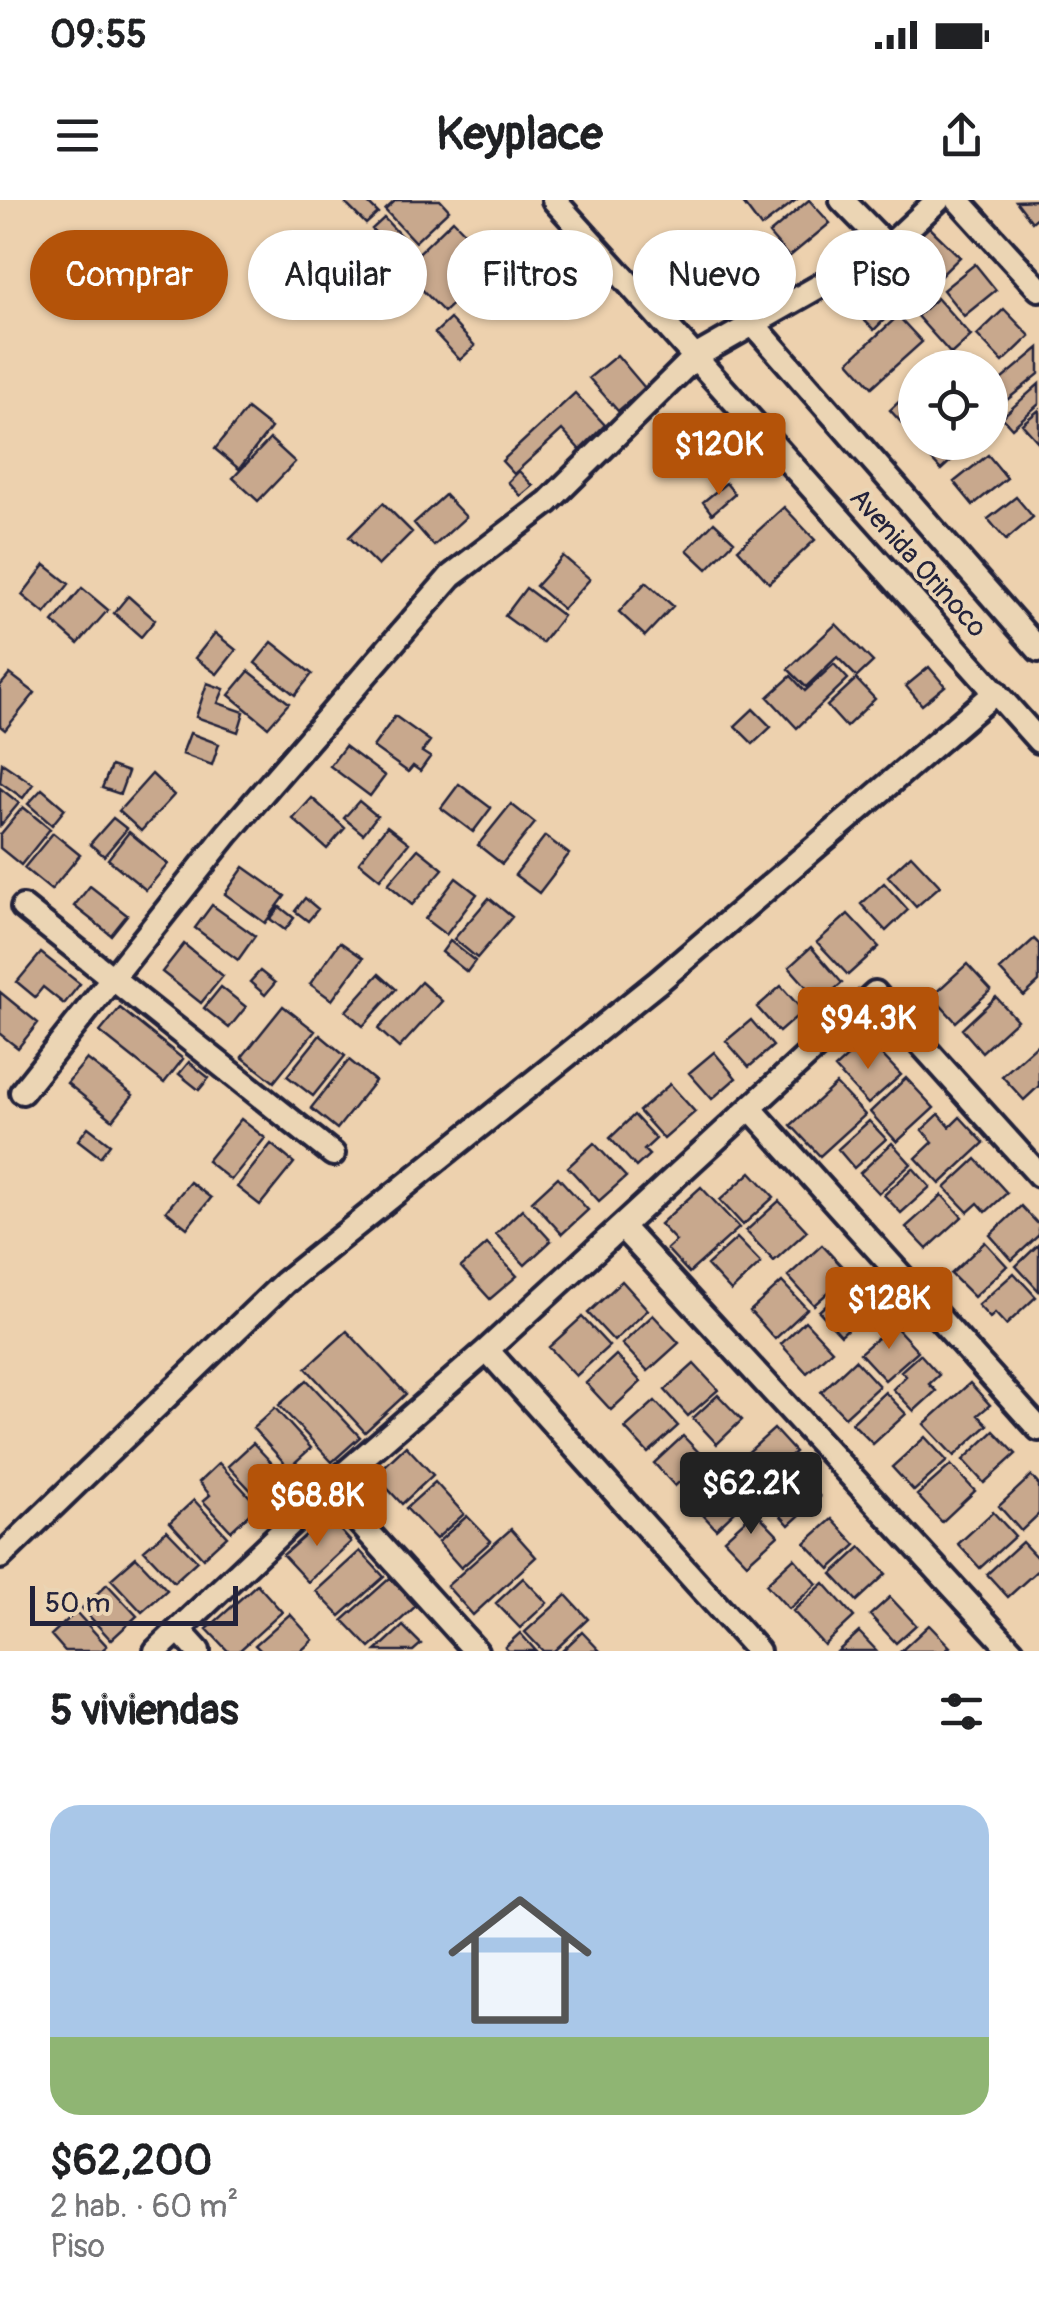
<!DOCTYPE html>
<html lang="es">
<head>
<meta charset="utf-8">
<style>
  :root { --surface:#fff; --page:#f6f6f6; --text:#202124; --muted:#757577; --line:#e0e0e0; --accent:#b45309 }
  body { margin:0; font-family:Pangolin,sans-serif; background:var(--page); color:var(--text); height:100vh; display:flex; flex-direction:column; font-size:38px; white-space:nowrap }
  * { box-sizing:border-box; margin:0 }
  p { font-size:32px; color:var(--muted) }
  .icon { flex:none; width:55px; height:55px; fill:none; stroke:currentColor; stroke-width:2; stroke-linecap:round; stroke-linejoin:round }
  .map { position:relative; height:1451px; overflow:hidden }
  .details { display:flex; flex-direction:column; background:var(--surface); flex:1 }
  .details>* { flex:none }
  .hud { position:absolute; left:30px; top:30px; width:980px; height:90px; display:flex; gap:20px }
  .tools { position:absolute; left:898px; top:150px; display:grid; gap:20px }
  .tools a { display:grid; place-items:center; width:110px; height:110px; border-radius:50%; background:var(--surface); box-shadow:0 2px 8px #0004; font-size:50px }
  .scale { position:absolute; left:30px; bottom:25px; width:208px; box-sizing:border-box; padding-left:10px; border:5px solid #22223b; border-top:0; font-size:28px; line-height:35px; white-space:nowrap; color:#22223b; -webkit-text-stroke:8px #ebd5b4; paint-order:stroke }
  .price { position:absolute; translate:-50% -85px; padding:0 22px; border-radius:10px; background:var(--accent); color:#fff; font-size:32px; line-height:65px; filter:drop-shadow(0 2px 5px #0008) }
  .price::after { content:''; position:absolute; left:50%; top:60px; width:30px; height:22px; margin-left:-15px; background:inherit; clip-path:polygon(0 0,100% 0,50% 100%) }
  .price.active { background:#222; color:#fff }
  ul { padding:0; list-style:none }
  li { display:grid; align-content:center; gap:20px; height:530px; padding:0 50px }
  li+li { border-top:2px solid var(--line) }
  li span { display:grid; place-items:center; height:310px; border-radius:30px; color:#555 }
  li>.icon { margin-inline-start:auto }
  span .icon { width:180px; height:180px; fill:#fffc; stroke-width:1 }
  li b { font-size:42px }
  h2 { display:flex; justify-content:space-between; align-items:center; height:120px; padding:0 50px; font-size:42px }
  .pill { padding:0 35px; border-radius:45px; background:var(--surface); box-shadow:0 2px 8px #0004; font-size:35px; line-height:90px }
  .pill.active { background:var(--accent); color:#fff }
  .status { display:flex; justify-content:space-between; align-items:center; height:70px; padding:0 50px; background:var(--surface); direction:ltr }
  .status svg { height:28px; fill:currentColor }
  header { display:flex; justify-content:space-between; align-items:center; height:130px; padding:0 50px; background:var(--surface); font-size:45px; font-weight:800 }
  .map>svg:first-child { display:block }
</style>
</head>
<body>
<div class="status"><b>09:55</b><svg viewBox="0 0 49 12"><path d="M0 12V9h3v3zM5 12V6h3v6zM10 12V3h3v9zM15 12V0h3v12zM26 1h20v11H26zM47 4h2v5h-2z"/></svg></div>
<header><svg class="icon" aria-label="menu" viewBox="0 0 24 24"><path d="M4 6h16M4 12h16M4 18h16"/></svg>Keyplace<svg class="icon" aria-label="share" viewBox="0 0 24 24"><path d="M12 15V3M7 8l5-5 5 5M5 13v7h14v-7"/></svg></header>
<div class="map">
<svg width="1039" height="1451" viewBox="0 0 1039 1451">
  <rect width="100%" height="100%" fill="#edd1ae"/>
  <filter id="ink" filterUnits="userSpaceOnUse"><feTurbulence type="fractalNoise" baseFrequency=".01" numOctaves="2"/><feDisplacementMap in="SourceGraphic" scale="20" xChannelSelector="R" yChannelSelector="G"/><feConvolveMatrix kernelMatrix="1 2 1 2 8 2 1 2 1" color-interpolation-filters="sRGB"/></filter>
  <g filter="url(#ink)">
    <path fill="#c8a88d" stroke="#22223b" stroke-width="2.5" d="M350,0h15l13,13 -12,11 -20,-20z
      M396,0h44l9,10 -34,32 -30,-32z
      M748,0h48l-35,27 -18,-24z
      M809,0l21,23 -41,34 -20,-23z
      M1039,0v16l-7,6 -16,-21z
      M384,18l29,31 -12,10 -29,-30z
      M453,20l42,43 -51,49 -42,-43z
      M923,21l37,36 -49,48 -23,-22 28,-27 -14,-14z
      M708,33l14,16 -21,18 -14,-18z
      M760,40l15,18 -10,8 -15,-18z
      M975,64l21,26 -32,26 -21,-26z
      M876,94l17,17 -19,19 -17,-17z
      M937,98l34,38 -20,18 -34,-38z
      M1004,109l26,27 -27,26 -26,-27z
      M898,116l24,26 -50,45 -23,-26z
      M450,119l25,27 -15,14 -25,-27z
      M1039,148v26l-42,34 -7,-8v-11z
      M617,155l28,33 -27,23 -29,-33z
      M1039,184v20l-27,24 -10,-11z
      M915,187v41l-5,4 -20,-22z
      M575,193l30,32 -25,25 -18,-20 -48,44 -12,-13z
      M247,209l24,19 -32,41 -24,-20z
      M1039,210v33l-17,-19z
      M270,239l25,23 -37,39 -25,-23z
      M921,242h50l-30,28 -23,-25z
      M988,255l19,23 -34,27 -19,-23z
      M519,271l14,15 -12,10 -13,-14z
      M726,283l9,11 -23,20 -9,-12z
      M445,295l21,22 -32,29 -20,-23z
      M1016,297l17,20 -27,23 -18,-21z
      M383,303l29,29 -34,34 -29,-29z
      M784,307l31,33 -46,43 -31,-34z
      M714,322l20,19 -27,28 -20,-19z
      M563,356l27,23 -27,30 -27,-23z
      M45,365l24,19 -24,30 -23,-19z
      M646,382l27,24 -28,30 -26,-24z
      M82,388l26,22 -30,34 -25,-22z
      M526,388l37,28 -21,27 -37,-27z
      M128,396l27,24 -14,17 -27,-24z
      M836,424l37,38 -16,15 -20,-20 -31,30 -18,-18z
      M215,433l21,17 -19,24 -22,-16z
      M272,442l40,32 -17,21 -40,-32z
      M834,464l14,15 -51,49 -29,-31 23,-21 14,15z
      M929,467l16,19 -23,19 -16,-19z
      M249,471l40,32 -21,24 -39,-32z
      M10,474l25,19 -30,37 -5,-4v-40z
      M856,479l19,20 -29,28 -19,-21z
      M207,483l17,6 -6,14 26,9 -6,20 -42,-15z
      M753,509l18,18 -18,17 -18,-18z
      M395,516l35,25 -8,11 8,5 -10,14 -7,-5 -5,6 -35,-25z
      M190,533l29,11 -7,21 -30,-11z
      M345,546l40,30 -15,20 -40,-30z
      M2,563l31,21 -10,14 -23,-16z
      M111,566l17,6 -8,22 -18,-6z
      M152,574l22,21 -33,36 -22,-20z
      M459,584l32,24 -18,24 -32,-24z
      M0,588l19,15 -19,23z
      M42,589l23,20 -13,16 -24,-21z
      M312,598l33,30 -18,21 -34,-30z
      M359,601l18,15 -14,18 -19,-16z
      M511,604l24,19 -33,41 -24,-19z
      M23,607l27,22 -29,36 -21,-17v-13z
      M113,618l14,11 -23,27 -14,-12z
      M387,626l22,17 -29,36 -21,-17z
      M129,632l39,32 -22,26 -38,-31z
      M53,633l27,22 -29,35 -27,-22z
      M545,636l24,18 -30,39 -24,-18z
      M418,649l25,20 -31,36 -24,-21z
      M911,655l29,31 -24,21 -28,-31z
      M244,667l41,29 -20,27 -40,-29z
      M456,678l21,16 -31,41 -21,-16z
      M884,683l24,27 -22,21 -25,-27z
      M90,686l37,29 -16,20 -37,-29z
      M305,698l13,11 -10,12 -13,-10z
      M489,698l23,19 -35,41 -23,-19z
      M212,705l43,31 -17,24 -43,-32z
      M280,707l14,11 -9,12 -15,-11z
      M848,714l31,33 -31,28 -31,-33z
      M1034,739l5,5v38l-15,14 -24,-26z
      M450,741l25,20 -8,11 -25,-20z
      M340,742l23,16 -31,42 -22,-16z
      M184,744l39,32 -22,27 -39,-31z
      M811,747l31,36 -22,19 -31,-35z
      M41,753l39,31 -16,20 -21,-17 -8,10 -18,-15z
      M967,764l24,26 -35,32 -24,-26z
      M260,771l15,12 -10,12 -15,-13z
      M379,774l17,15 -33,37 -17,-15z
      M421,782l21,19 -43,47 -21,-19z
      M781,786l22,25 -24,21 -22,-25z
      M221,787l25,20 -17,21 -25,-20z
      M0,792l38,31 -20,25 -18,-14z
      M996,797l21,23 -35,32 -20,-23z
      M283,806l32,25 -41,51 -32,-25z
      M120,808l63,51 -19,24 -64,-51z
      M751,820l22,26 -24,21 -23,-26z
      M320,835l25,21 -32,40 -26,-20z
      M867,839l34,36 -33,29 -33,-36z
      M1039,843v43l-15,14 -22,-24z
      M714,852l22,26 -24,21 -23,-26z
      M87,859l46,36 -20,25 -46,-37z
      M349,860l26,21 -38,48 -26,-21z
      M189,862l20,16 -10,12 -20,-16z
      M906,878l28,30 -37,34 -27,-30z
      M670,884l25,28 -31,27 -25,-28z
      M836,884l29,31 -45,41 -29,-31z
      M939,914l11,13 10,-10 24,26 -44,41 -24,-26 17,-16 -11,-12z
      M634,915l22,24 -12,11 5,5 -13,12 -26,-29z
      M241,919l24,19 -34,42 -24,-19z
      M869,921l17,18 -32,29 -16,-19z
      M88,927l22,17 -10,13 -22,-17z
      M594,943l32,34 -27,24 -31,-34z
      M892,943l19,21 -32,29 -19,-20z
      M271,944l23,19 -34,42 -23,-18z
      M976,959l31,34 -21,19 -8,-9 -10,9 -23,-24z
      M913,968l17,19 -29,26 -17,-18z
      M751,972l23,25 -31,28 -23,-25z
      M558,977l30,33 -26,24 -30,-33z
      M190,982l21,16 -24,30 -21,-17z
      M701,987l38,41 -50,45 -22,-24 9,-8 -16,-17z
      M942,995l20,22 -35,32 -21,-22z
      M779,1001l28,30 -33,30 -28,-30z
      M1021,1006l18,19v10l-27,25 -22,-25z
      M522,1009l29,32 -26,24 -29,-31z
      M737,1038l24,25 -30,28 -24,-26z
      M985,1042l22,24 -33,31 -23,-23z
      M487,1044l30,32 -27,23 -29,-32z
      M1039,1044v47l-23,-25z
      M822,1045l27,29 -35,31 -26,-29z
      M1014,1073l22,24 -30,28 -11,-12 -5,5 -12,-13z
      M622,1081l26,29 -34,31 -26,-28z
      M852,1081l22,24 -33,30 -22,-24z
      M782,1082l25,27 -32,30 -25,-28z
      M653,1115l26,28 -31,28 -26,-27z
      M582,1117l27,29 -33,30 -27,-29z
      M805,1121l27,29 -25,23 -26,-29z
      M893,1124l25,27 -33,29 -25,-27z
      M347,1131l59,63 -41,38 -59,-64z
      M920,1154l19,21 -10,9 7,7 -22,20 -21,-22 13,-13 -5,-5z
      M616,1155l25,27 -30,28 -25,-27z
      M855,1160l24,26 -34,31 -24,-25z
      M694,1164l24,26 -30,26 -23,-26z
      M307,1180l53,57 -28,25 -53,-57z
      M970,1183l20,22 -12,10 10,10 -34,31 -30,-32z
      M885,1192l21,22 -33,30 -21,-21z
      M718,1195l24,25 -25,24 -24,-26z
      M655,1201l23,25 -30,27 -23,-25z
      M275,1208l36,40 -22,20 -36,-40z
      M774,1229l21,23 -39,35 -21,-23z
      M994,1231l22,23 -32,29 -21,-23z
      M683,1236l22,23 -30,27 -21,-23z
      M925,1237l22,24 -33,30 -22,-24z
      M253,1243l31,33 -25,23 -31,-33z
      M406,1246l27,29 -31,29 -27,-29z
      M219,1263l39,43 -27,25 -28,-30 7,-6 -11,-13z
      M951,1265l24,26 -33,31 -25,-27z
      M795,1269l25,28 -31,28 -25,-28z
      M727,1276l21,23 -32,30 -22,-24z
      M1031,1276l8,9v29l-18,17 -22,-25z
      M435,1282l29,32 -28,25 -30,-31z
      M194,1300l33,36 -24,22 -33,-36z
      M755,1311l23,24 -31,28 -23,-24z
      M993,1312l22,24 -35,32 -22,-24z
      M327,1316l24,26 -43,40 -25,-27z
      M467,1316l24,25 -30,27 -23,-26z
      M832,1319l24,26 -26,24 -25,-26z
      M511,1329l25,28 -63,58 -26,-29z
      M167,1330l30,31 -23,21 -30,-32z
      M1022,1342l17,18v9l-31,28 -21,-23z
      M861,1347l25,27 -29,27 -25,-27z
      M360,1351l24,26 -44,39 -24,-25z
      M136,1357l31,33 -25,22 -31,-33z
      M794,1358l23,26 -28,25 -23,-25z
      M390,1378l26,28 -46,42 -27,-28z
      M523,1378l24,25 -27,25 -24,-25z
      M824,1383l30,34 -30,28 -31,-34z
      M107,1384l30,32 -26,24 -29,-32z
      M257,1384l25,28 -43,39h-11l-21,-22z
      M566,1395l22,24 -34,32h-11l-18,-19z
      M890,1397l26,28 -20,18 -26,-28z
      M76,1412l31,34 -6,5h-36l-14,-16z
      M290,1414l23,26 -12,11h-40l-6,-6z
      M929,1425l21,22 -5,4h-44z
      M403,1426l18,18 -8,7h-37z
      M582,1432l18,19h-38z
      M859,1432l18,19h-39z
      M520,1433l16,18h-28l-3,-4z"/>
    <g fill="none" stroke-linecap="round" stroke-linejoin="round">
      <defs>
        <path id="street" d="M554,0l485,541
          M842,0l46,47
          M958,0l81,89
          M754,125l285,325
          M23,707l310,247
          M22,892l205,-258 224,-258 97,-74 147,-145 193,-110 50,-47
          M751,909l288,320
          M622,1027l390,424
          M487,1150l271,301
          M328,1288l148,163
          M0,1357l284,-274 374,-301 338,-290
          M179,1430l19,21
          M156,1451l172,-163 159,-138 388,-357 164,182"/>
      </defs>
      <use href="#street" stroke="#22223b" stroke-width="30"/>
      <use href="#street" stroke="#ebd5b4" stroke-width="22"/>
    </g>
  </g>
  <g text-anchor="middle" stroke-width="8" stroke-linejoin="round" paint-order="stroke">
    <g font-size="28" fill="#22223b" stroke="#ebd5b4">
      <text transform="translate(919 362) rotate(48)" y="10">Avenida Orinoco</text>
    </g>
  </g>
</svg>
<div class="tools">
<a><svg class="icon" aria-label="locate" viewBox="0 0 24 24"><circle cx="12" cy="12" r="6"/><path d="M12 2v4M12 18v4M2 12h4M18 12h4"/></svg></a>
</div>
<div class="scale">50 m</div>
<b class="price" style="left:719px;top:298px">$120K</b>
<b class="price" style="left:868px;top:872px">$94.3K</b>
<b class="price" style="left:889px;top:1152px">$128K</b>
<b class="price active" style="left:751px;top:1337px">$62.2K</b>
<b class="price" style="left:317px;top:1349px">$68.8K</b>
<div class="hud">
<a class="pill active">Comprar</a>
<a class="pill">Alquilar</a>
<a class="pill">Filtros</a>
<a class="pill">Nuevo</a>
<a class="pill">Piso</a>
</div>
</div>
<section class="details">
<h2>5 viviendas<svg class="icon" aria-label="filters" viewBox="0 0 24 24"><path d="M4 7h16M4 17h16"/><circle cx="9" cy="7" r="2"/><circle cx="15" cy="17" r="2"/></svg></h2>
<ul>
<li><span style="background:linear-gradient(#a9c7e8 75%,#8fb573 0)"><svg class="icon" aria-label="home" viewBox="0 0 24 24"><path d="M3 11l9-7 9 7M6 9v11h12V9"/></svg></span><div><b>$62,200</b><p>2 hab. · 60 m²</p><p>Piso</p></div></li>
</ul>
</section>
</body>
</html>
